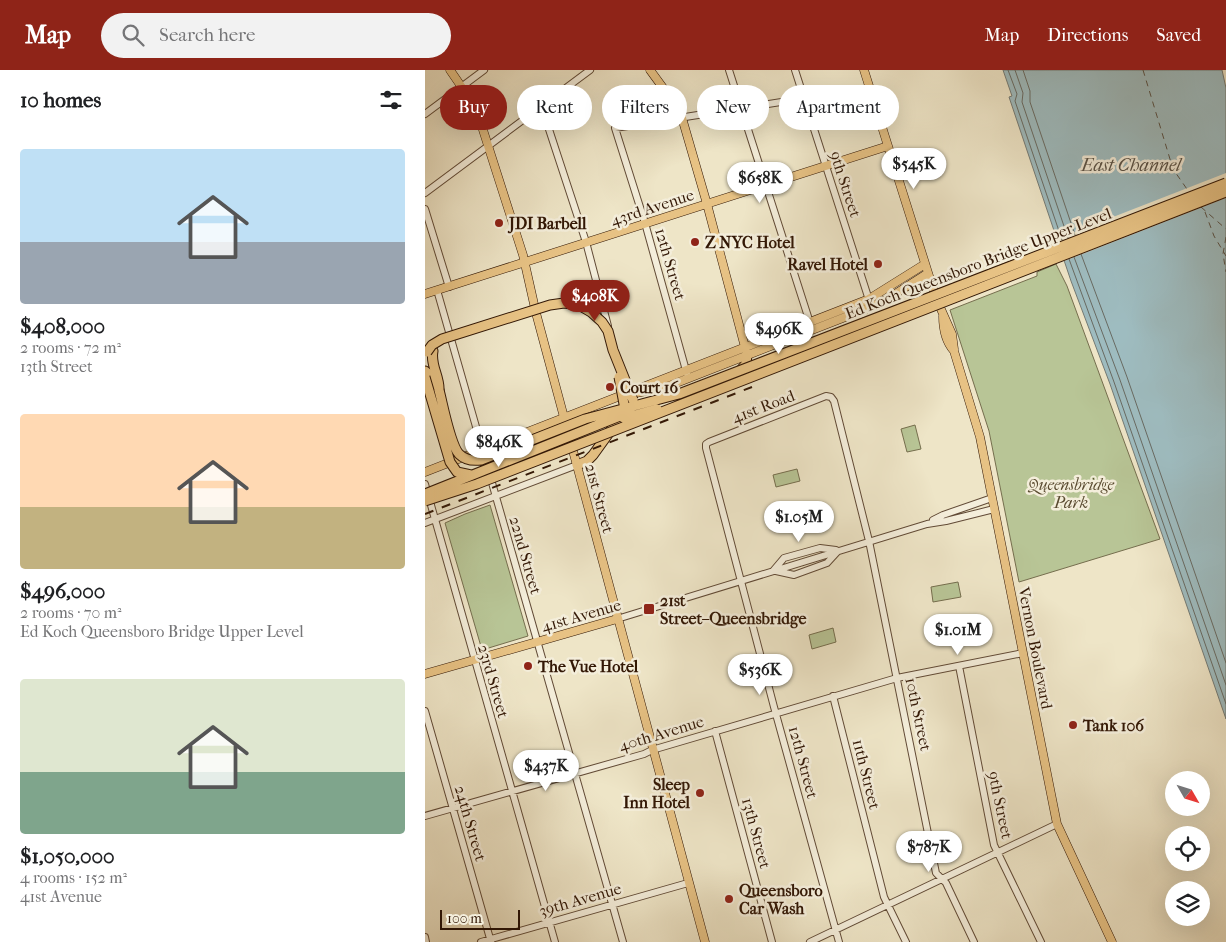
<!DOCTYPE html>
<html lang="en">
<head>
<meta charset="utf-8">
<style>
  :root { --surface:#fff; --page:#f2f2f2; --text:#202124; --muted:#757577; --accent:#8f2418 }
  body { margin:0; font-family:"IM FELL French Canon",serif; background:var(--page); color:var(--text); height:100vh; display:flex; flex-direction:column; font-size:19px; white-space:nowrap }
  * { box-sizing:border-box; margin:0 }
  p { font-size:16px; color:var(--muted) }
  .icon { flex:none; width:28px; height:28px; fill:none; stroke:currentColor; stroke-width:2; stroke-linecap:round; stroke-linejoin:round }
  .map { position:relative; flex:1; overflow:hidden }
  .sheet { display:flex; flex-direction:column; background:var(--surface); width:425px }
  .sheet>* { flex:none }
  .top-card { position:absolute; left:15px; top:15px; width:475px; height:45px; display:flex; gap:10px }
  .needle { width:32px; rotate:129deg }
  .buttons { position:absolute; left:740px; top:701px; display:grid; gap:10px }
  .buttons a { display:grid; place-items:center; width:45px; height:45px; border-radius:50%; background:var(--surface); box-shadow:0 5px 20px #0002; font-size:25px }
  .scale { position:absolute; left:15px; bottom:12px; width:80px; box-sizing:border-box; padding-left:5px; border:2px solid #321705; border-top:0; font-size:14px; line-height:18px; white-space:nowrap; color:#321705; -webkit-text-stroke:4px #f4eedb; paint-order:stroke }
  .price { position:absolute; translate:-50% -42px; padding:0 11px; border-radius:18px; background:#fff; color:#222; font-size:16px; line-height:32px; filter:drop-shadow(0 1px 2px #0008) }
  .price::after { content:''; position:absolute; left:50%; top:30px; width:15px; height:11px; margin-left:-8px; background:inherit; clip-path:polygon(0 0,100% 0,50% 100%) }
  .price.current { background:var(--accent); color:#fff }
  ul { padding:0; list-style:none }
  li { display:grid; align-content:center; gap:10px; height:265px; padding:0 20px }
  li span { display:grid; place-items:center; height:155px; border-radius:5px; color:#555 }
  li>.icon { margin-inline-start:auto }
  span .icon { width:90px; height:90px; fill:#fffc; stroke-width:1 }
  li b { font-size:21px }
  h2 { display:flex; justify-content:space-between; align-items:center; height:60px; padding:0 20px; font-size:21px }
  .tag { padding:0 18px; border-radius:22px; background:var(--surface); box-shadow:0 5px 20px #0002; font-size:18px; line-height:45px }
  .tag.current { background:var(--accent); color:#fff }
  header { display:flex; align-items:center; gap:30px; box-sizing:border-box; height:70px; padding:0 25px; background:var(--accent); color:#fff }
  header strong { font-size:24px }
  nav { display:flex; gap:28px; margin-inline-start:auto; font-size:18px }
  .search { width:350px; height:45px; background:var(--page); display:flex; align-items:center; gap:12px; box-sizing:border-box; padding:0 18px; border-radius:28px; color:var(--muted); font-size:19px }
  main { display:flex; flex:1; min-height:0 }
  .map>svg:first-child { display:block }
</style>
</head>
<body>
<header>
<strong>Map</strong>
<div class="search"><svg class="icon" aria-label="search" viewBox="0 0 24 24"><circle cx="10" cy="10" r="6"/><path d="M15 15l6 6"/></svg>Search here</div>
<nav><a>Map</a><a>Directions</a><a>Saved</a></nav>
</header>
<main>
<section class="sheet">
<h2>10 homes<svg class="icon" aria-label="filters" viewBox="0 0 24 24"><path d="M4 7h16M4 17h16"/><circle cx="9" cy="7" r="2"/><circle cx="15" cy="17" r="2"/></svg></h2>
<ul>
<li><span style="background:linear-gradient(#bfe0f5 60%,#9aa5b1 0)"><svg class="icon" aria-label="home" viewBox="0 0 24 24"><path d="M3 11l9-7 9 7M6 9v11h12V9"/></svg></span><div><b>$408,000</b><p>2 rooms · 72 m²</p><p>13th Street</p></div></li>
<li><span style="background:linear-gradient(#ffd9b3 60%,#c2b280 0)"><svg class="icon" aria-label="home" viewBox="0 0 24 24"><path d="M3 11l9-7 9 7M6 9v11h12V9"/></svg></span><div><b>$496,000</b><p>2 rooms · 70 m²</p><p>Ed Koch Queensboro Bridge Upper Level</p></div></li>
<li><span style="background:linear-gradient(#dfe7d0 60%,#7fa58c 0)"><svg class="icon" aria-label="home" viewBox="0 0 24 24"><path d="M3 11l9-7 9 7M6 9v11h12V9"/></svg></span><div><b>$1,050,000</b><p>4 rooms · 152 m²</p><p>41st Avenue</p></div></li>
</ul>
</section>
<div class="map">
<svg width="801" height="872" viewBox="0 0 801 872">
  <rect width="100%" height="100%" fill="#eee5c7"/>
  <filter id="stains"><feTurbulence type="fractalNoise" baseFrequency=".004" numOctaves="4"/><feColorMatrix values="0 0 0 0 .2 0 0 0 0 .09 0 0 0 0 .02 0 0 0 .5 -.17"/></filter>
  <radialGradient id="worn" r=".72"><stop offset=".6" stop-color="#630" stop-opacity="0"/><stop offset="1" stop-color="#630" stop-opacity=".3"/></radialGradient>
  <path fill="#b8c596" stroke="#756e4e" d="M631,194l11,22 93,253 -141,43 -30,-151 -39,-121 87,-34v-4z
    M490,355l6,24 -14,3 -6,-23z
    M372,399l3,12 -24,6 -3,-12z
    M65,435l38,131 -46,14 -37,-127 20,-9z
    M533,512l3,15 -28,5 -2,-15z
    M408,558l3,14 -24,7 -3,-14z"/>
  <path fill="#9ebcc0" stroke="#737a75" d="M578,0h219l4,18v631l-116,-335 -39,-103 -62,-184 3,-1z"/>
  <path fill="#eee5c7" d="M801,103v25l-164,64 -8,-22z"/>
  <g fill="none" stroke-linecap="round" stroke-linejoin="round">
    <path stroke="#686a62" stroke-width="1" d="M583,0l9,24 -2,7 47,139
      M590,0l8,23 -1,9 46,136
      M598,0l7,21v11l45,133
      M656,184l46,123 99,286
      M649,187l46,123 106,305
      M644,189l45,123 112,322"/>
    <path stroke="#585146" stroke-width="1" stroke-dasharray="6 5" stroke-linecap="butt" d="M718,0l30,99 16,23
      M776,137l25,22
      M780,142l9,24 12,20
      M801,167l-3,17 3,18"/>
    <defs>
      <path id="minor" d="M304,0l82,256
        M370,0l75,233
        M116,35l45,137 22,84
        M0,44l59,-44
        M0,123l165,-123
        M0,139l24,78
        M12,220l186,652
        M262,304l-42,-151 -30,-95 255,-40
        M0,414l130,458
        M508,450l10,-5 49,-17
        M0,453l152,-58
        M348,501l11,-13 36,-10 16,2
        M351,501l18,4 33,-12 11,-12
        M192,549l310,-95 19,-3 48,-12
        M534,596l35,179 47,97
        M408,626l51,201 22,45
        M0,641l66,231
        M290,661l57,211
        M0,746l219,-62 8,-4 245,-72 126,-25
        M0,867l1,5
        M56,872l207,-59
        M385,872l247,-118
        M414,872l-65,-235 -68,-259v-4l3,-2 117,-46 5,1 3,4 35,140 67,332 10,10 28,59"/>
      <path id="major" d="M25,0l26,38 47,147 13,58 169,629
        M225,0l30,41 27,93 39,147
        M439,0l72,228 16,36 2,15
        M0,224l463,-148
        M518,246c0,12 3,26 11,35l26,86 77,387 55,118
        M211,323l30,-6 205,-80 13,-6 44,-28
        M0,402l444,-173 56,-35
        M0,604l192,-55"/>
      <path id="highway" d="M8,281c-3,14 7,26 6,39
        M0,301l7,6 4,8
        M314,302l7,-8 1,-9
        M152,395l10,-4 6,-6 31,-43"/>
    </defs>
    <use href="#minor" stroke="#614a36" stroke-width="8"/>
    <use href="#major" stroke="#321705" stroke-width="9"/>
    <use href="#highway" stroke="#321705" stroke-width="11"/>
    <use href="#minor" stroke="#f4eedb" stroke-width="6"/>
    <use href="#major" stroke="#e7c284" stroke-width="8"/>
    <use href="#highway" stroke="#e7c284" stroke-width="9"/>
    <path stroke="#321705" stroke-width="2" stroke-dasharray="9 9" stroke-linecap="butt" d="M0,444l327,-127"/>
    <defs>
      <path id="highway-bridge" d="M2,282l5,-7 10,-6 108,-34 14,-2 15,2 12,7 11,10 6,9 5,19 20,50
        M0,307l25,85 7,10 14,3
        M194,307l5,27
        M14,320c4,15 11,54 20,64 6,6 14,7 22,6l104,-41 94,-25 547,-211
        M199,348l33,-9
        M0,424l205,-82
        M0,431l52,-17 749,-292"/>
    </defs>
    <use href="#highway-bridge" stroke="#321705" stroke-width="11" stroke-linecap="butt"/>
    <use href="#highway-bridge" stroke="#e7c284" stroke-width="9"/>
  </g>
  <g fill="#8f2418" stroke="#f4eedb" stroke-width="2">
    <circle cx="74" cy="153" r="5"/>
    <circle cx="270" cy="172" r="5"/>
    <circle cx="453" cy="194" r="5"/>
    <circle cx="185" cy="317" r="5"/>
    <rect x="218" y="533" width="12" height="12" rx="2.5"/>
    <circle cx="103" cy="596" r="5"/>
    <circle cx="648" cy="655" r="5"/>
    <circle cx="275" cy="723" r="5"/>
    <circle cx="304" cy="829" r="5"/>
  </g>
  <g text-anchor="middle" stroke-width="5" stroke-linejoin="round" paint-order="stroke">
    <g font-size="16" fill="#321705" stroke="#f4eedb">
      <text transform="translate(421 114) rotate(72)" y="6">9th Street</text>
      <text transform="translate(227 137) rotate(-18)" y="6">43rd Avenue</text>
      <text transform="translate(553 193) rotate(-21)" y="6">Ed Koch Queensboro Bridge Upper Level</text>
      <text transform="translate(246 194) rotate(74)" y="6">12th Street</text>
      <text transform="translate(338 336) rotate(-21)" y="6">41st Road</text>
      <text transform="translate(175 428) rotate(75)" y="6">21st Street</text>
      <text transform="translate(101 485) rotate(74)" y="6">22nd Street</text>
      <text transform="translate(156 545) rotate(-16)" y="6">41st Avenue</text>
      <text transform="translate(611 578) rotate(79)" y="6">Vernon Boulevard</text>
      <text transform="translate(69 611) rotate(74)" y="6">23rd Street</text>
      <text transform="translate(494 644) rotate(78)" y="6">10th Street</text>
      <text transform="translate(236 663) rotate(-17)" y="6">40th Avenue</text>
      <text transform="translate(379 692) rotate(75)" y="6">12th Street</text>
      <text transform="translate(442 704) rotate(76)" y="6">11th Street</text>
      <text transform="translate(576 735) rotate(78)" y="6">9th Street</text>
      <text transform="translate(46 753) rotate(74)" y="6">24th Street</text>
      <text transform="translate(332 763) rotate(75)" y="6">13th Street</text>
      <text transform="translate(155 829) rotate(-16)" y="6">39th Avenue</text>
    </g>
    <g font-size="16" font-weight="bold" fill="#321705" stroke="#f4eedb" text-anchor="start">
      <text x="84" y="159">JDI Barbell</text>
      <text x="280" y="178">Z NYC Hotel</text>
      <text x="443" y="200" text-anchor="end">Ravel Hotel</text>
      <text x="195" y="323">Court 16</text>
      <text x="235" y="536">21st<tspan x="235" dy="18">Street–Queensbridge</tspan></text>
      <text x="113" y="602">The Vue Hotel</text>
      <text x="658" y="661">Tank 106</text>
      <text x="265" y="720" text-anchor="end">Sleep<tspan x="265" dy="18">Inn Hotel</tspan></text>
      <text x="314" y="826">Queensboro<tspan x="314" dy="18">Car Wash</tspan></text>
    </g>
    <g font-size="16" font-style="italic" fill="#5a4b30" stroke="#f4eedb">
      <text x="646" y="420">Queensbridge<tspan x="646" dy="18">Park</tspan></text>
    </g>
    <g font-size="18" font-style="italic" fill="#585146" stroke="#f4eedb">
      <text x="706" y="101">East Channel</text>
    </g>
  </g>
  <rect width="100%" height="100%" filter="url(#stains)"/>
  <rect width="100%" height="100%" fill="url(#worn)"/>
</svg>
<div class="buttons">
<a><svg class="needle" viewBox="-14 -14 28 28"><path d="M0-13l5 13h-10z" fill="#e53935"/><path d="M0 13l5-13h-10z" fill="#757577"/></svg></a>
<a><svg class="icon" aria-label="locate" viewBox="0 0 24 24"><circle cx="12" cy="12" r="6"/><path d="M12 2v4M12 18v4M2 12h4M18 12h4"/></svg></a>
<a><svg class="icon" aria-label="layers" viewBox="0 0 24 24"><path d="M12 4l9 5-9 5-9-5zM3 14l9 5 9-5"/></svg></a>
</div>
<div class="scale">100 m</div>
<b class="price" style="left:489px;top:120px">$545K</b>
<b class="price" style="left:335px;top:134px">$658K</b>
<b class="price current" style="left:170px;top:252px">$408K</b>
<b class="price" style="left:354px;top:285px">$496K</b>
<b class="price" style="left:74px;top:398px">$846K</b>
<b class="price" style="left:374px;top:473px">$1.05M</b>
<b class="price" style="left:533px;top:586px">$1.01M</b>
<b class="price" style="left:335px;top:626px">$536K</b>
<b class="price" style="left:121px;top:722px">$437K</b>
<b class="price" style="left:504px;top:803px">$787K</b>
<div class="top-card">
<a class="tag current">Buy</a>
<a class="tag">Rent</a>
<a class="tag">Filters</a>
<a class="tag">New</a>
<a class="tag">Apartment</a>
</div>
</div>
</main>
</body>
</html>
